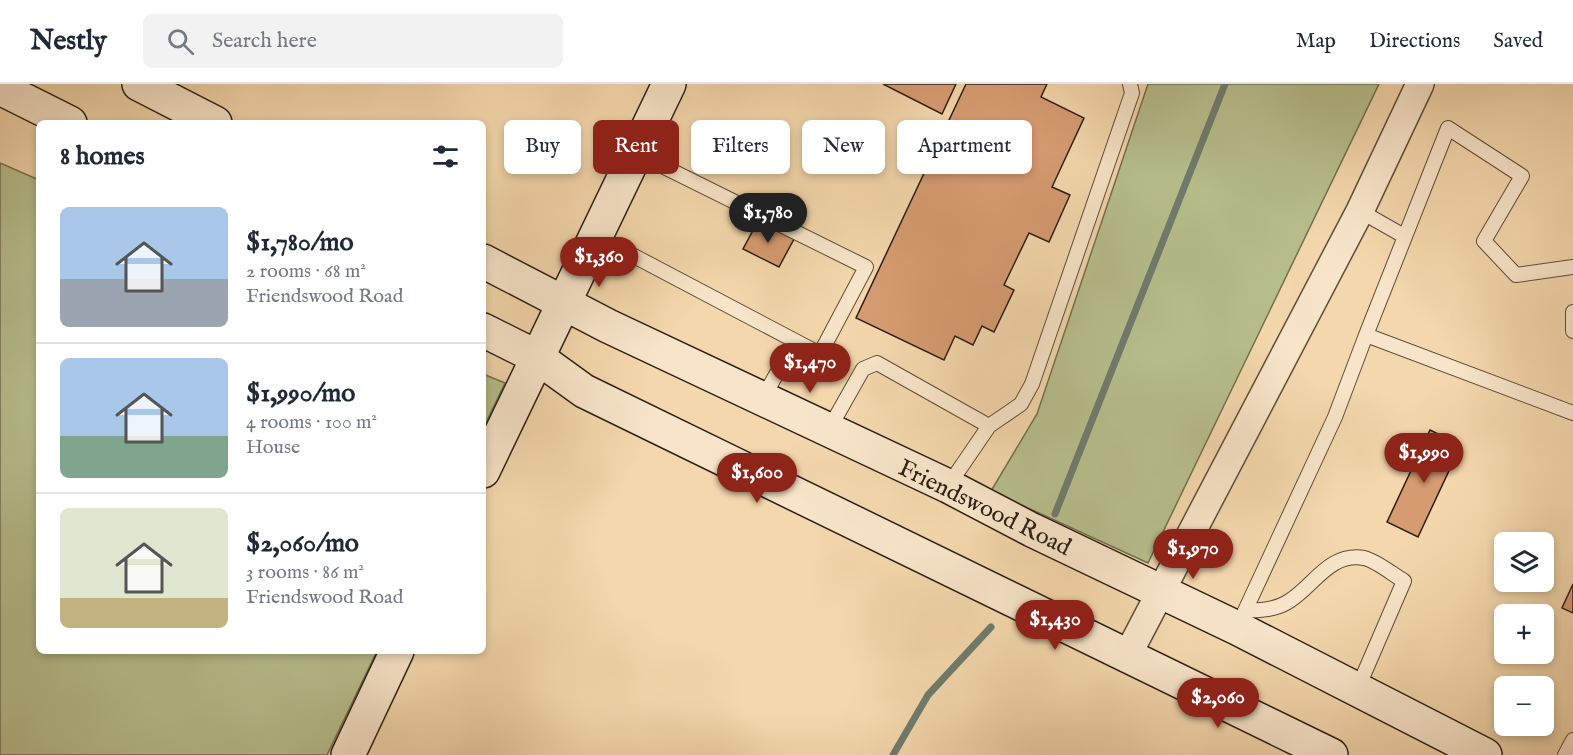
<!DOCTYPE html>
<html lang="en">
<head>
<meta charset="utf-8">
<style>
  :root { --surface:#fff; --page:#f2f2f3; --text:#1f2937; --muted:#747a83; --line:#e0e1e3; --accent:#8f2418 }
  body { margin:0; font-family:"IM FELL English",serif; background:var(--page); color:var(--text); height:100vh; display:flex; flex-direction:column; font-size:22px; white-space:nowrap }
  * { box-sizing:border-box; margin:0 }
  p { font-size:20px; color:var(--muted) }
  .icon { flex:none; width:33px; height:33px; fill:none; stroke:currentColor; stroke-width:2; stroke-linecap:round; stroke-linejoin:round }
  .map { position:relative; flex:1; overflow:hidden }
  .side { position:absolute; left:36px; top:36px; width:450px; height:534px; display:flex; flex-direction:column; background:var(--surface); border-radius:9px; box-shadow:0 3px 9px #0003 }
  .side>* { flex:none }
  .banner { position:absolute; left:504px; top:36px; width:570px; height:54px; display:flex; gap:12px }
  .tools { position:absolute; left:1494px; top:448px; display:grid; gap:12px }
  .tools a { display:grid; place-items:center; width:60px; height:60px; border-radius:9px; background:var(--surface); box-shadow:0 3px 9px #0003; font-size:30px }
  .price { position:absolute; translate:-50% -51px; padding:0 14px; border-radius:21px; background:var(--accent); color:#fff; font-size:20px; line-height:39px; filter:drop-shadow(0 2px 3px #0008) }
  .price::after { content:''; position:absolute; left:50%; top:36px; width:18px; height:14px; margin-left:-9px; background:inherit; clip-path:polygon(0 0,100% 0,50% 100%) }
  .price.active { background:#222; color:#fff }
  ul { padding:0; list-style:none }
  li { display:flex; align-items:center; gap:18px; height:150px; padding:0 24px }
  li+li { border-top:2px solid var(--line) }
  li span { display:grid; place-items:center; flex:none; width:168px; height:120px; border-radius:9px; color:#555 }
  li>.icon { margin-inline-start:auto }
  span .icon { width:72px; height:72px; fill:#fffc; stroke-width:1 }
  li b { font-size:26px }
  h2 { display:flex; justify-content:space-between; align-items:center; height:72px; padding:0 24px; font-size:26px }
  .pill { padding:0 21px; border-radius:9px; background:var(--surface); box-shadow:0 3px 9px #0003; font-size:21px; line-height:54px }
  .pill.active { background:var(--accent); color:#fff }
  header { display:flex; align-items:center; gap:36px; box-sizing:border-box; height:84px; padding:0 30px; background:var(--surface); border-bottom:2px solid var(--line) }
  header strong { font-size:28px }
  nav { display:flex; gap:33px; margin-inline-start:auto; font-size:21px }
  .search { width:420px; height:54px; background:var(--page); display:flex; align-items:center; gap:15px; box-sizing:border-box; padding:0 21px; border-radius:9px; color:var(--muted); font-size:22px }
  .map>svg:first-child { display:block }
</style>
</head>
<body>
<header>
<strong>Nestly</strong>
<div class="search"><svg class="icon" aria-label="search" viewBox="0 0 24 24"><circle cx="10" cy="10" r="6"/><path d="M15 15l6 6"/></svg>Search here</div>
<nav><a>Map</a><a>Directions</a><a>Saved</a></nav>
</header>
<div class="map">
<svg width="1573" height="671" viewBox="0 0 1573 671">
  <rect width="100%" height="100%" fill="#f4d7ac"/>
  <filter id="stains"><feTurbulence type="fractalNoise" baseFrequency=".00333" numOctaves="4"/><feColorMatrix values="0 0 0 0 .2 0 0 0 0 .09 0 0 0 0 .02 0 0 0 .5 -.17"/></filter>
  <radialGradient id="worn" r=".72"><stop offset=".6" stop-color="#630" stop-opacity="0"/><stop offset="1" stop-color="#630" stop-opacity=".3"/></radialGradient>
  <path fill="#b7bf8d" stroke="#717050" stroke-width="1.5" d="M1148,0h231l-231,479 -157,-72 46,-77z
    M0,79l39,17v471h338l-50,104h-327z
    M483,290l22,9 -22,46z"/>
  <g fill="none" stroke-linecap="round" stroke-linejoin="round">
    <path stroke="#6f7c6f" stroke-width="7" d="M1055,430l170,-430
      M893,671l35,-60 63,-68"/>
  </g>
  <path fill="#d69b71" stroke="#2b2013" stroke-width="1.5" d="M883,0h73l-14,30z
    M966,0h81l-6,13 43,21 -32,69 18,8 -21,47 -20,-9 -25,52 10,5 -20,42 -12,-6 -9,19 -18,-9 -11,24 -88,-42z
    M758,137l36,18 -15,28 -36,-18z
    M1430,346l31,15 -43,92 -31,-15z
    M1573,500v29l-11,-5z"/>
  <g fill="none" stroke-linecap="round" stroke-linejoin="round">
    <defs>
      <path id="service" d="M1360,127l44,25
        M596,152l224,118 46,-87 -230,-114
        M1573,183l-57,8 -32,-34 38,-65 -74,-48 -82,207 207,78
        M1573,228v19
        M763,314l32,-57
        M828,347l35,-62 14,-6 112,63
        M948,402l41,-60 32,-22 11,-20 100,-291 -2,-9
        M1245,527c13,-1 29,-1 41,-8 27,-15 42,-51 78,-45 13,3 28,16 40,23l-47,109
        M1237,544l98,-211 31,-82
        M1565,671l8,-15"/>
      <path id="minor" d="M1126,574l234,-447 60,-127"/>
      <path id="secondary" d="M139,0l76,39
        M0,4l70,35
        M483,177l125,65 340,160 84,44 205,98 248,127
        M483,246l54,27 47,34 747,364
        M483,387l186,-387
        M348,671l49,-104"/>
    </defs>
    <use href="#service" stroke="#5d4e39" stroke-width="16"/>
    <use href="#minor" stroke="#5d4e39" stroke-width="30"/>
    <use href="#secondary" stroke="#2b2013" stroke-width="36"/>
    <use href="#service" stroke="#f8e5c9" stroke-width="14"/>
    <use href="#minor" stroke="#f8e5c9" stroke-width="27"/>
    <use href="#secondary" stroke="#f8e5c9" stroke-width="33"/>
  </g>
  <g text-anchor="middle" stroke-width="5" stroke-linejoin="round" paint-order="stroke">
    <g font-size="24" fill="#2b2013" stroke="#f8e5c9">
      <text transform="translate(985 423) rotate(26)" y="8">Friendswood Road</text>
    </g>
  </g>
  <rect width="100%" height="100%" filter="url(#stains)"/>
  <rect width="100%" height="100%" fill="url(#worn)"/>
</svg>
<div class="tools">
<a><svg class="icon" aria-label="layers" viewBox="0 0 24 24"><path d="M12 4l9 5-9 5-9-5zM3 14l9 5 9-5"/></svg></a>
<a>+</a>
<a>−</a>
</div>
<b class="price active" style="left:768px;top:160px">$1,780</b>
<b class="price" style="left:599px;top:204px">$1,360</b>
<b class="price" style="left:810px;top:310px">$1,470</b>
<b class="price" style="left:1424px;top:400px">$1,990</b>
<b class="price" style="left:757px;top:420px">$1,600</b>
<b class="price" style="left:1193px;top:496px">$1,970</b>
<b class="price" style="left:1055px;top:567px">$1,430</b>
<b class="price" style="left:1218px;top:645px">$2,060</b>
<div class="banner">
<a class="pill">Buy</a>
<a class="pill active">Rent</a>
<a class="pill">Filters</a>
<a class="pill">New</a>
<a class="pill">Apartment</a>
</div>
<section class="side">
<h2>8 homes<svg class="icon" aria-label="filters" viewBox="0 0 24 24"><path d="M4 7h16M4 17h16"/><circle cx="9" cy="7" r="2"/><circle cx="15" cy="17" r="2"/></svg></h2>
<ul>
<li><span style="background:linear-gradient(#a9c7e8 60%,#9aa5b1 0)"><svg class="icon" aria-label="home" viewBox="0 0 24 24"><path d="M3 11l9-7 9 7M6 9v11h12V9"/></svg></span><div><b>$1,780/mo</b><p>2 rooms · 68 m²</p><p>Friendswood Road</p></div></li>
<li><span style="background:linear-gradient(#a9c7e8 65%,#7fa58c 0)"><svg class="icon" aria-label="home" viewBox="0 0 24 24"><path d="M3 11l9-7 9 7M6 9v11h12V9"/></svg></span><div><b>$1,990/mo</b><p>4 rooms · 100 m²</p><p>House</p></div></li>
<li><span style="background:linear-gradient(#dfe7d0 75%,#c2b280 0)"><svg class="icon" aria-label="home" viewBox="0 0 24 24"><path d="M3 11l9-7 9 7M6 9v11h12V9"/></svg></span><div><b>$2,060/mo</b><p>3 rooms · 86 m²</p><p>Friendswood Road</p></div></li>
</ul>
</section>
</div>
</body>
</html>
